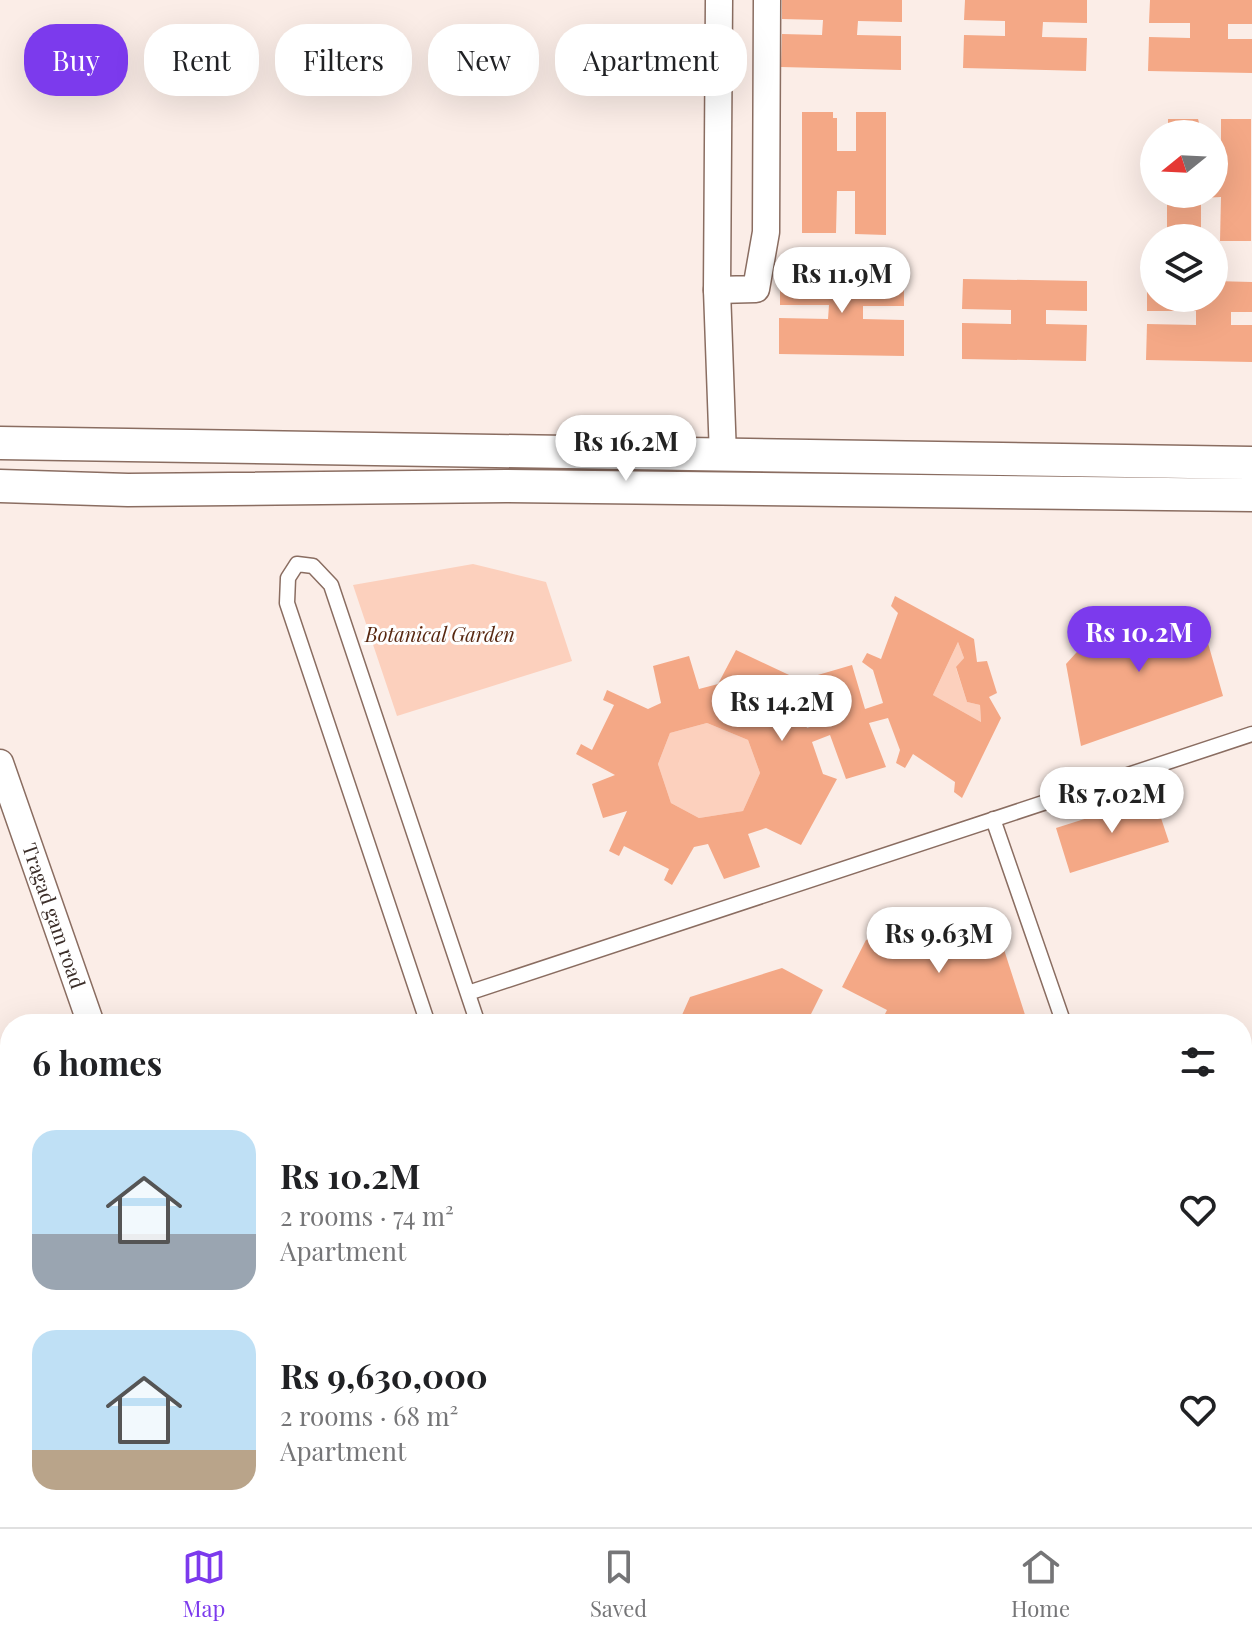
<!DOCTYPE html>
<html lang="en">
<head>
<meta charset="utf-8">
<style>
  :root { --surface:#fff; --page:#f2f2f2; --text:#202124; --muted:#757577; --line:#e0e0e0; --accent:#7c3aed }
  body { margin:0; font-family:"Playfair Display",serif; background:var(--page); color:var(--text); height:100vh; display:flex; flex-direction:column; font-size:30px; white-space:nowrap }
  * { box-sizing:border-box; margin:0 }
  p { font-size:26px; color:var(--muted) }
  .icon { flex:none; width:44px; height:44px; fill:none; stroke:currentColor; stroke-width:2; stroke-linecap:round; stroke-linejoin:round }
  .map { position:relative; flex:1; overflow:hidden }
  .details { position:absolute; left:0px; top:1014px; width:1252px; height:514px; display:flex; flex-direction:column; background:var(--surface); border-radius:32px 32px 0 0; box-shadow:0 8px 32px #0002 }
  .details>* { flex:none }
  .banner { position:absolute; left:24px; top:24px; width:800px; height:72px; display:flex; gap:16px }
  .needle { width:52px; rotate:252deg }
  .fabs { position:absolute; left:1140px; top:120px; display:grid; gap:16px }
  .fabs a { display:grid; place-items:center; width:88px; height:88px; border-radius:50%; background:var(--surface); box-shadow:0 8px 32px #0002; font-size:40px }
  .price { position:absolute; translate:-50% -68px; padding:0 18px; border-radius:28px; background:#fff; color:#222; font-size:26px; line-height:52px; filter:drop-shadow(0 2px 4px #0008) }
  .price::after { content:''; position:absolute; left:50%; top:48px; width:24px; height:18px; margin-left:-12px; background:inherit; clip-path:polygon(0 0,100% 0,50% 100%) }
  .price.current { background:var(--accent); color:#fff }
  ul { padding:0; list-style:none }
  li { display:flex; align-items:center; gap:24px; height:200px; padding:0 32px }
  li span { display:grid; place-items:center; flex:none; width:224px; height:160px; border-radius:24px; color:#555 }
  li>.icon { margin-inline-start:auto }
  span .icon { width:96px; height:96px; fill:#fffc; stroke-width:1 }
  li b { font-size:34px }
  h2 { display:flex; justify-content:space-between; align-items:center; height:96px; padding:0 32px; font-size:34px }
  .tag { padding:0 28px; border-radius:32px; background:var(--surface); box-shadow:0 8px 32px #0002; font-size:28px; line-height:72px }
  .tag.current { background:var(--accent); color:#fff }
  .menu { display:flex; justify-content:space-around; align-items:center; height:112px; border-top:2px solid var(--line); background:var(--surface); font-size:22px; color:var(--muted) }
  .menu a { display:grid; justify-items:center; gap:4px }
  .menu .current { color:var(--accent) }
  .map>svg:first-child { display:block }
</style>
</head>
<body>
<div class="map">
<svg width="1252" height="1527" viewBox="0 0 1252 1527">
  <rect width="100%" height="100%" fill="#fbede7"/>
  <path fill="#fcd0bd" d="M473,564l73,18 26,79 -175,55 -44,-131z
    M958,642l6,16 -8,10 11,34 13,3 1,17 -48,-27z
    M707,723l41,17 12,33 -17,38 -44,7 -28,-15 -13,-39 12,-31z"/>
  <path fill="#f4a886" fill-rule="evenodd" d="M782,0h120v22l-44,-1 -1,14 44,1v34l-120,-3 1,-33 40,1 1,-15 -41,-1z
    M965,0h122v23l-44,-1 -1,15 45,1 -1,33 -123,-3 1,-33 41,1v-15l-41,-1z
    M1150,0h102v24h-24v15h24v34l-104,-2 1,-34 41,1v-15h-41z
    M802,112h31v6h4v33h19v-39h30v123l-31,-1v-43h-18l-1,42h-34z
    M1168,119h30l4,15h-34z
    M1221,119h30v122h-31l1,-44 -20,1v40h-34v-44h47v-36h7z
    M780,274l124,2v30h-41v13l41,1v36l-125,-2v-36l49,1 1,-14h-49z
    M963,279l124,2v30l-41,-1v14l41,1 -1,36 -124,-2v-36l49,1v-14l-49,-1z
    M1147,280h7v18h60v-17l38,1v30h-21v13h21v37l-106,-2 1,-36 49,1v-14h-49z
    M895,596l79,43 3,23 10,-1 10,32 -8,4 12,21 -39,80 -8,-6 1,-10 -42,-28 -8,14 -9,-5 4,-13 -12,-32 -19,5 17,44 -40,12 -16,-44 -18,7 11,32 14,5 -36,66 -35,-17 -18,6 12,33 -36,12 -16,-35 -14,3 -22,38 -8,-5 5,-11 -45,-23 -5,10 -10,-5 18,-40 -24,7 -11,-34 23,-9 -39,-21 5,-10 11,6 22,-45 -11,-5 4,-10 41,19 13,-6 -8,-37 36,-10 10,33 19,-5 18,-34 68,32 -8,13 11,33 19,-6 -15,-45 41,-12 13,44 18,-6 -10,-33 -11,-8 5,-9 14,6 17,-46 -7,-7zM958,642l6,16 -8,9 11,35 13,3 1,17 -48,-27zM707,723l41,17 12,33 -17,38 -44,7 -28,-15 -13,-39 12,-31z
    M1116,609l88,20 19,67 -142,50 -15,-82z
    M1154,797l15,45 -99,31 -14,-45z
    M954,912l44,19 30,93h-148l7,-14 -45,-23 24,-47z
    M782,968l41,22 -17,34h-128l12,-27z
    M1252,1463v64h-192l25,-9h157v-52z"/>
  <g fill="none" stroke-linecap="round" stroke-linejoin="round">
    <defs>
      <path id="service" d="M993,819l71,205
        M468,993l784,-259
        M428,1024l-141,-421 1,-25 9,-14 16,2 18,19 147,439
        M1242,1369l10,-3
        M587,1518l3,9
        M643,1518l3,9
        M758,1527l28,-9"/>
      <g id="minor">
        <path d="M719,0l-2,290 6,166"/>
        <path d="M717,290l39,-1 10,-57 1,-232"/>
        <path id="s1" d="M0,763l91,261"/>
        <path d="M262,1518l3,9"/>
      </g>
      <path id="tertiary" d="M0,443l1252,20
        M0,486l128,4 378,-4 746,9"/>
    </defs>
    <use href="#service" stroke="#8a6d61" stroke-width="17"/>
    <use href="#minor" stroke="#8a6d61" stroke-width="29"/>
    <use href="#tertiary" stroke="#8a6d61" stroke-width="35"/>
    <use href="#service" stroke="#fff" stroke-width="14"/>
    <use href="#minor" stroke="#fff" stroke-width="26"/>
    <use href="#tertiary" stroke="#fff" stroke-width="32"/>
  </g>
  <g text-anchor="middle" stroke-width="6" stroke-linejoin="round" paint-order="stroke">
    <g font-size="20" font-style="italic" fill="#582811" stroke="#fefefe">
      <text x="440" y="642">Botanical Garden</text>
    </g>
    <g font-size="20" fill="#3c2f2a" stroke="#fefefe">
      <text dy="7" stroke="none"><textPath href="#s1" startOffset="162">Tragad gam road</textPath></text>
    </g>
  </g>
</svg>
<div class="fabs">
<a><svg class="needle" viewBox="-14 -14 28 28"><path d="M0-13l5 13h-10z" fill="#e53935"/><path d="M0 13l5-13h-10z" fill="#757577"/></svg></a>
<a><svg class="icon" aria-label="layers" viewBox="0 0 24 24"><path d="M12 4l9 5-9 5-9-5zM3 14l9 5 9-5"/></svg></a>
</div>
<b class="price" style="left:842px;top:315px">Rs 11.9M</b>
<b class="price" style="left:626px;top:483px">Rs 16.2M</b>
<b class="price current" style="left:1139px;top:674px">Rs 10.2M</b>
<b class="price" style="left:782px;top:743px">Rs 14.2M</b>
<b class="price" style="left:1112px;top:835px">Rs 7.02M</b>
<b class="price" style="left:939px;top:975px">Rs 9.63M</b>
<div class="banner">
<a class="tag current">Buy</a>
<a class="tag">Rent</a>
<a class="tag">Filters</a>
<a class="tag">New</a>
<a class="tag">Apartment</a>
</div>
<section class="details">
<h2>6 homes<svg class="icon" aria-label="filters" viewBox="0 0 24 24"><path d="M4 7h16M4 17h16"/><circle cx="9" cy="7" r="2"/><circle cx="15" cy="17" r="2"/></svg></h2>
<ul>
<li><span style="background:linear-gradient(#bfe0f5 65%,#9aa5b1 0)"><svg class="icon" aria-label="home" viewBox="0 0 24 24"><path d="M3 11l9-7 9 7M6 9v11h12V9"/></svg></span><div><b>Rs 10.2M</b><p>2 rooms · 74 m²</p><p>Apartment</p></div><svg class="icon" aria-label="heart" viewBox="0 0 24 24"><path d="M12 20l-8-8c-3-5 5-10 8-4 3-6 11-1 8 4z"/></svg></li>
<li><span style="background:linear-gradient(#bfe0f5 75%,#b9a48a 0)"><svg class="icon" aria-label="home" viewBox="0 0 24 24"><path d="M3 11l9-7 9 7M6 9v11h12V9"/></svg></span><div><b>Rs 9,630,000</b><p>2 rooms · 68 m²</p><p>Apartment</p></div><svg class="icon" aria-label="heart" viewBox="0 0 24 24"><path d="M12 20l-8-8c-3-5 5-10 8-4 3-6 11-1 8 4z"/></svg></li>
</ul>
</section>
</div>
<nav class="menu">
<a class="current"><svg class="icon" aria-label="map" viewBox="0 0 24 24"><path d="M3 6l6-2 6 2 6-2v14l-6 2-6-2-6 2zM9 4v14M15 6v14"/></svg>Map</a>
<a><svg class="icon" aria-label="saved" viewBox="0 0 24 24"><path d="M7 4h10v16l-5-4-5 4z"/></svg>Saved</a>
<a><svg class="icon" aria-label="home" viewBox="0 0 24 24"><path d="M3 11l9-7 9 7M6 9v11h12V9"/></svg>Home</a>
</nav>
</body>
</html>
